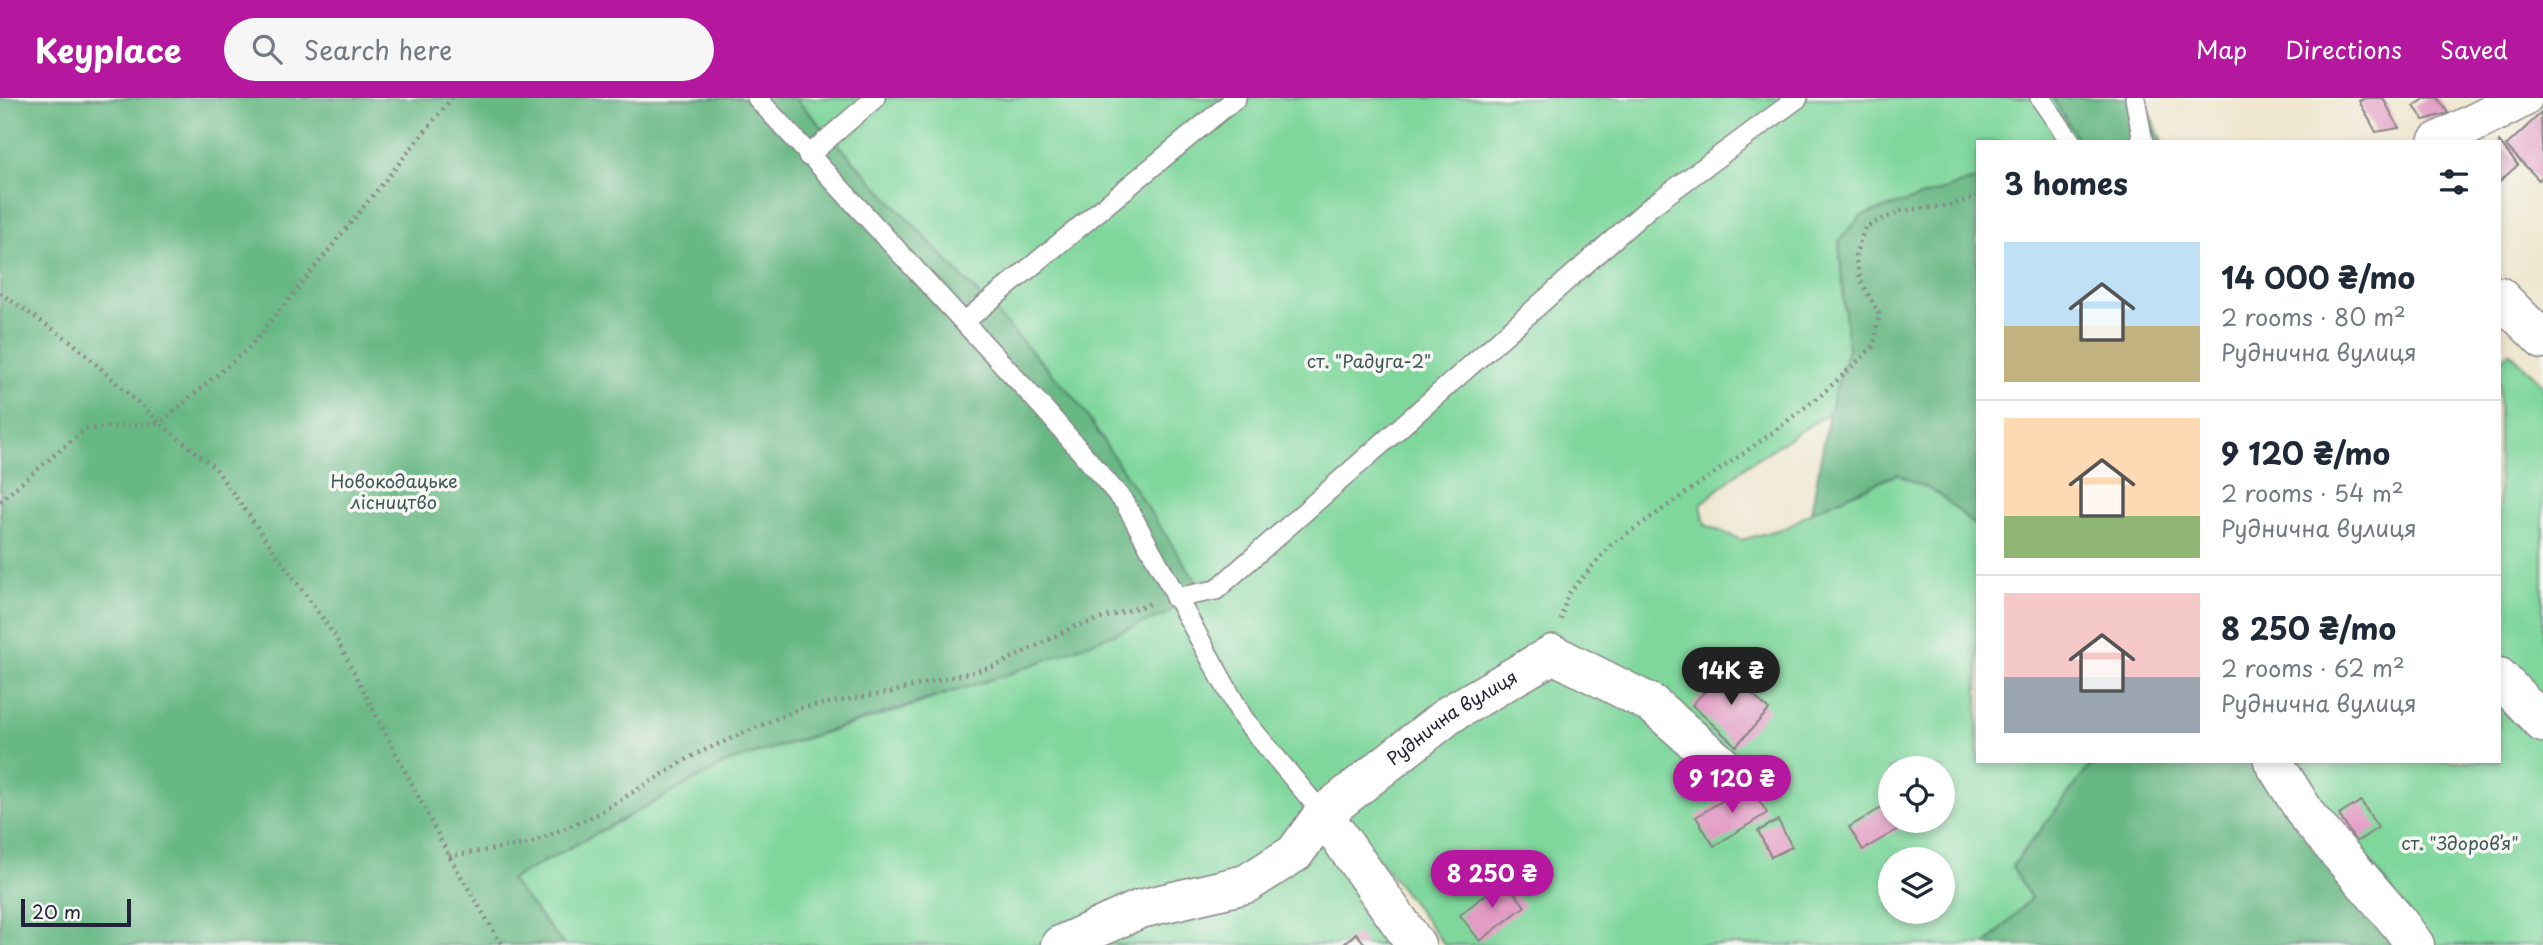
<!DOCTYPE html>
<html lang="en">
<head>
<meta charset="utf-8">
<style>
  :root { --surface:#fff; --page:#f6f6f7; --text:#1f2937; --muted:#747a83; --line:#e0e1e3; --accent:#b5179e }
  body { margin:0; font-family:"Playpen Sans",sans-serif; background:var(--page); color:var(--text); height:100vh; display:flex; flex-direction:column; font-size:26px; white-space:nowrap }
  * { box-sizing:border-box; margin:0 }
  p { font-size:23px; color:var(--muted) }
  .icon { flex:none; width:38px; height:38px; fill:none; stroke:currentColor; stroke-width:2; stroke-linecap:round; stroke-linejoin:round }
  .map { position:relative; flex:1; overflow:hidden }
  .sheet { position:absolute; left:1976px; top:42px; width:525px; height:623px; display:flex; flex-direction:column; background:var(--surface); border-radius:0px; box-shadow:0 4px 10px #0003 }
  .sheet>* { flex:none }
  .controls { position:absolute; left:1878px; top:658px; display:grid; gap:14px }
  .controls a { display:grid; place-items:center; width:77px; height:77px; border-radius:50%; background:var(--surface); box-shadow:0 4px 10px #0003; font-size:35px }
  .scale { position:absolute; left:21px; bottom:18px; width:110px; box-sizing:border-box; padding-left:7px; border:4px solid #22223b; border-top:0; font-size:19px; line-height:24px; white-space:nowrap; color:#22223b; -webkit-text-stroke:5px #f6f6f2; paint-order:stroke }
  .price { position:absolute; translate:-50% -60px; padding:0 16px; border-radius:24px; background:var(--accent); color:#fff; font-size:23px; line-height:46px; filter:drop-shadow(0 2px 4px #0008) }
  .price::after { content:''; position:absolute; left:50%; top:42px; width:21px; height:16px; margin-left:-10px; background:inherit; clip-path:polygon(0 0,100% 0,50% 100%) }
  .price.active { background:#222; color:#fff }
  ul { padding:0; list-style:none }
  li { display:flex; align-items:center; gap:21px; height:175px; padding:0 28px }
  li+li { border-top:2px solid var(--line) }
  li span { display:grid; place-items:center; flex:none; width:196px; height:140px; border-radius:0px; color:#555 }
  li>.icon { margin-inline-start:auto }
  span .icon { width:84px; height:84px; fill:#fffc; stroke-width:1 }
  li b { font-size:30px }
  h2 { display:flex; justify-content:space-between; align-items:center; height:84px; padding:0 28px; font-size:30px }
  header { display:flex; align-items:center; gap:42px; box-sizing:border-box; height:98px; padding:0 35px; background:var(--accent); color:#fff }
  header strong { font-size:33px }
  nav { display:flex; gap:38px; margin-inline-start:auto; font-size:24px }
  .search { width:490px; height:63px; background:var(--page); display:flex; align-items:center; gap:18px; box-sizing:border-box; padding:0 24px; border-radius:38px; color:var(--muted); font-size:26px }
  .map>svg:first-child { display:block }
</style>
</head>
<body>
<header>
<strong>Keyplace</strong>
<div class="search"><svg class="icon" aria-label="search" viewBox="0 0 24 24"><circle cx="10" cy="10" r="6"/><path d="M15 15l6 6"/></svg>Search here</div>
<nav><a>Map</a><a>Directions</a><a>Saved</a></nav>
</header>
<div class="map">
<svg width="2543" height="847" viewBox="0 0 2543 847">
  <rect width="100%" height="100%" fill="#f6f6f2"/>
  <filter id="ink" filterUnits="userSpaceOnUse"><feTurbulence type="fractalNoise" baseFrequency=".0143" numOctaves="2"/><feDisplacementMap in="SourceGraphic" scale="14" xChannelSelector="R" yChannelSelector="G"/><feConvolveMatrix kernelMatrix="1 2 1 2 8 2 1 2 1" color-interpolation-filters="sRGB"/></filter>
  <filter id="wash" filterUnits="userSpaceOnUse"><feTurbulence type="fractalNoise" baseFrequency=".00686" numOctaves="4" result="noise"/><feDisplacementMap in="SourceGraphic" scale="28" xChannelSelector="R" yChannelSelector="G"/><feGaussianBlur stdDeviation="1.57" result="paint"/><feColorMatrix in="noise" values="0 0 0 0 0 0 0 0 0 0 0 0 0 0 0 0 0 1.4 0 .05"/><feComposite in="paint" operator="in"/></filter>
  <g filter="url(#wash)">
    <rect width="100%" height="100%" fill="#efe7cf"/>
    <path fill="#7fd79c" stroke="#507c6c" stroke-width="2" fill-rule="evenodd" d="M795,0h1258l26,44h-101l-1,37 -116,37 -22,25 9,108 -19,64 -82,52 -46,39 4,21 37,15 46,-13 23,-15 86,-38 41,19 39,34 1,234h116l-82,105 19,32 -45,47h-541l-97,-126 52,126h-836l-55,-64 217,-118 189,-58 251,-91 -91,-216zM1890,670h52v53h-52zM1890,761h52v53h-52z
      M2509,254l34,33v560h-109l-143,-184h208v-400z"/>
    <path fill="#67b884" stroke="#446d60" stroke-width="2" d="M0,0h795l280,300 123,186 -31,30 -161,61 -280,88 -216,117 54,65h-564z
      M2053,0h91l18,44h-83z
      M1977,81v348l-39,-34 -41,-19 -86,38 18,-99 19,-64 -9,-108 22,-25z
      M2094,663h197l143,184h-448l45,-47 -19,-31z"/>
    <g id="blocks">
      <path fill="#e39cc5" d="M2365,0h18l16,30 -23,4 -17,-31z
        M2426,0h12l10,15 -24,7 -10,-14z
        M2541,15l2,63 -4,4 -33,-34z
        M2499,44l19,23 -19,17z
        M1726,571l43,41 -33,36 -44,-41z
        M1749,686l18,29 -53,33 -18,-29z
        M2361,703l17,27 -22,14 -17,-27z
        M1890,705v18h12l3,4 -42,25 -14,-23z
        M1778,722l14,27 -21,10 -13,-26z
        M1504,782l21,26 -45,35 -20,-26z
        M1356,835l10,12h-23z"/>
    </g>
  </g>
  <g filter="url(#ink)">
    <use href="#blocks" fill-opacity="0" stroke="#888485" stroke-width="2"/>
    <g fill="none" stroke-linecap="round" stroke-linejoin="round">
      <defs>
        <path id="service" d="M757,0l288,312 80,93 118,215 80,96
          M2040,0l31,44
          M2135,0l8,44
          M808,58l67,-58
          M964,224l272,-224
          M1175,500l41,-8 434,-383 148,-109"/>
        <g id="minor">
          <path d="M2437,44l86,-44"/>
          <path d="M2499,198l44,44"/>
          <path d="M2499,579l44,46"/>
          <path d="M2273,663l35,56 91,106 16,22"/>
          <path d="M1060,847l80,-36 106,-25 49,-31 28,-39"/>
          <path id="s1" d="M1416,847l-93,-131 127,-100 103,-60 99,50 70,61"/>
        </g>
      </defs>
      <use href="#service" stroke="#888485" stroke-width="22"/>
      <use href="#minor" stroke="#888485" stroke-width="41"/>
      <path stroke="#888485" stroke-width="4.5" stroke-dasharray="2 5" stroke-linecap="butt" d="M0,195l73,50 87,80 90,-76 202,-249
        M0,403l85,-72 75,-6 55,45 120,168 114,220 53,89
        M1561,522l6,-25 44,-50 157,-109 53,-41 53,-49 5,-32 -18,-33 -6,-25 10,-29 36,-16 51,-6 26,-9
        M449,758l79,-12 66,-28 102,-62 104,-46 91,-16 105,-26 78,-39 75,-23"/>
      <use href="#service" stroke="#fff" stroke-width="19"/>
      <use href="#minor" stroke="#fff" stroke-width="38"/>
    </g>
  </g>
  <g text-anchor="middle" stroke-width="7" stroke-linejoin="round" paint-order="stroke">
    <g font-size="18" fill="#3e5858" stroke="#f6f6f2">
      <text x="1369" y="270">ст. "Радуга-2"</text>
      <text x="394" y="390">Новокодацьке<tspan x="394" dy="21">лісництво</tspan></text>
      <text x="2460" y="752">ст. "Здоров’я"</text>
    </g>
    <g font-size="18" fill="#22223b" stroke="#f6f6f2">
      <text dy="6" stroke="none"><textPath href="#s1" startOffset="322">Руднична вулиця</textPath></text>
    </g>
  </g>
</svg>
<div class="controls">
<a><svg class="icon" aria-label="locate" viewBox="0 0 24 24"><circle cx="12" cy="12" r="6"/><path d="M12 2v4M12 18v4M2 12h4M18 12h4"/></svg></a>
<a><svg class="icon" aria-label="layers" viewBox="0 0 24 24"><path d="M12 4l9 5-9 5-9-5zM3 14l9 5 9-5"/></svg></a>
</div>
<div class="scale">20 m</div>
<b class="price active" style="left:1731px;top:609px">14K ₴</b>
<b class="price" style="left:1732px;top:717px">9 120 ₴</b>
<b class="price" style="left:1492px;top:812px">8 250 ₴</b>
<section class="sheet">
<h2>3 homes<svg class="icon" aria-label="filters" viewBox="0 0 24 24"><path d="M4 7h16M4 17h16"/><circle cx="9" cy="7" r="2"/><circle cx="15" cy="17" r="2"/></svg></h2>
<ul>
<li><span style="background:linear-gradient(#bfe0f5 60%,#c2b280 0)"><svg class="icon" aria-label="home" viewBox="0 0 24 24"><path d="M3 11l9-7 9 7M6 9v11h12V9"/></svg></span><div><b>14 000 ₴/mo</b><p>2 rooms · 80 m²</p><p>Руднична вулиця</p></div></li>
<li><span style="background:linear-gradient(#ffd9b3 70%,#8fb573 0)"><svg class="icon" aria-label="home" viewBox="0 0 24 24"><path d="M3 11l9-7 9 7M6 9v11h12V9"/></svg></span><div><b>9 120 ₴/mo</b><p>2 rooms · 54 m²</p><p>Руднична вулиця</p></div></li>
<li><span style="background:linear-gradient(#f6c9c9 60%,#9aa5b1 0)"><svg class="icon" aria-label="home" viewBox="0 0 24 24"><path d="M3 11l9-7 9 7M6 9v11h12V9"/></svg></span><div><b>8 250 ₴/mo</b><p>2 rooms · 62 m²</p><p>Руднична вулиця</p></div></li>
</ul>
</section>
</div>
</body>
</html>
